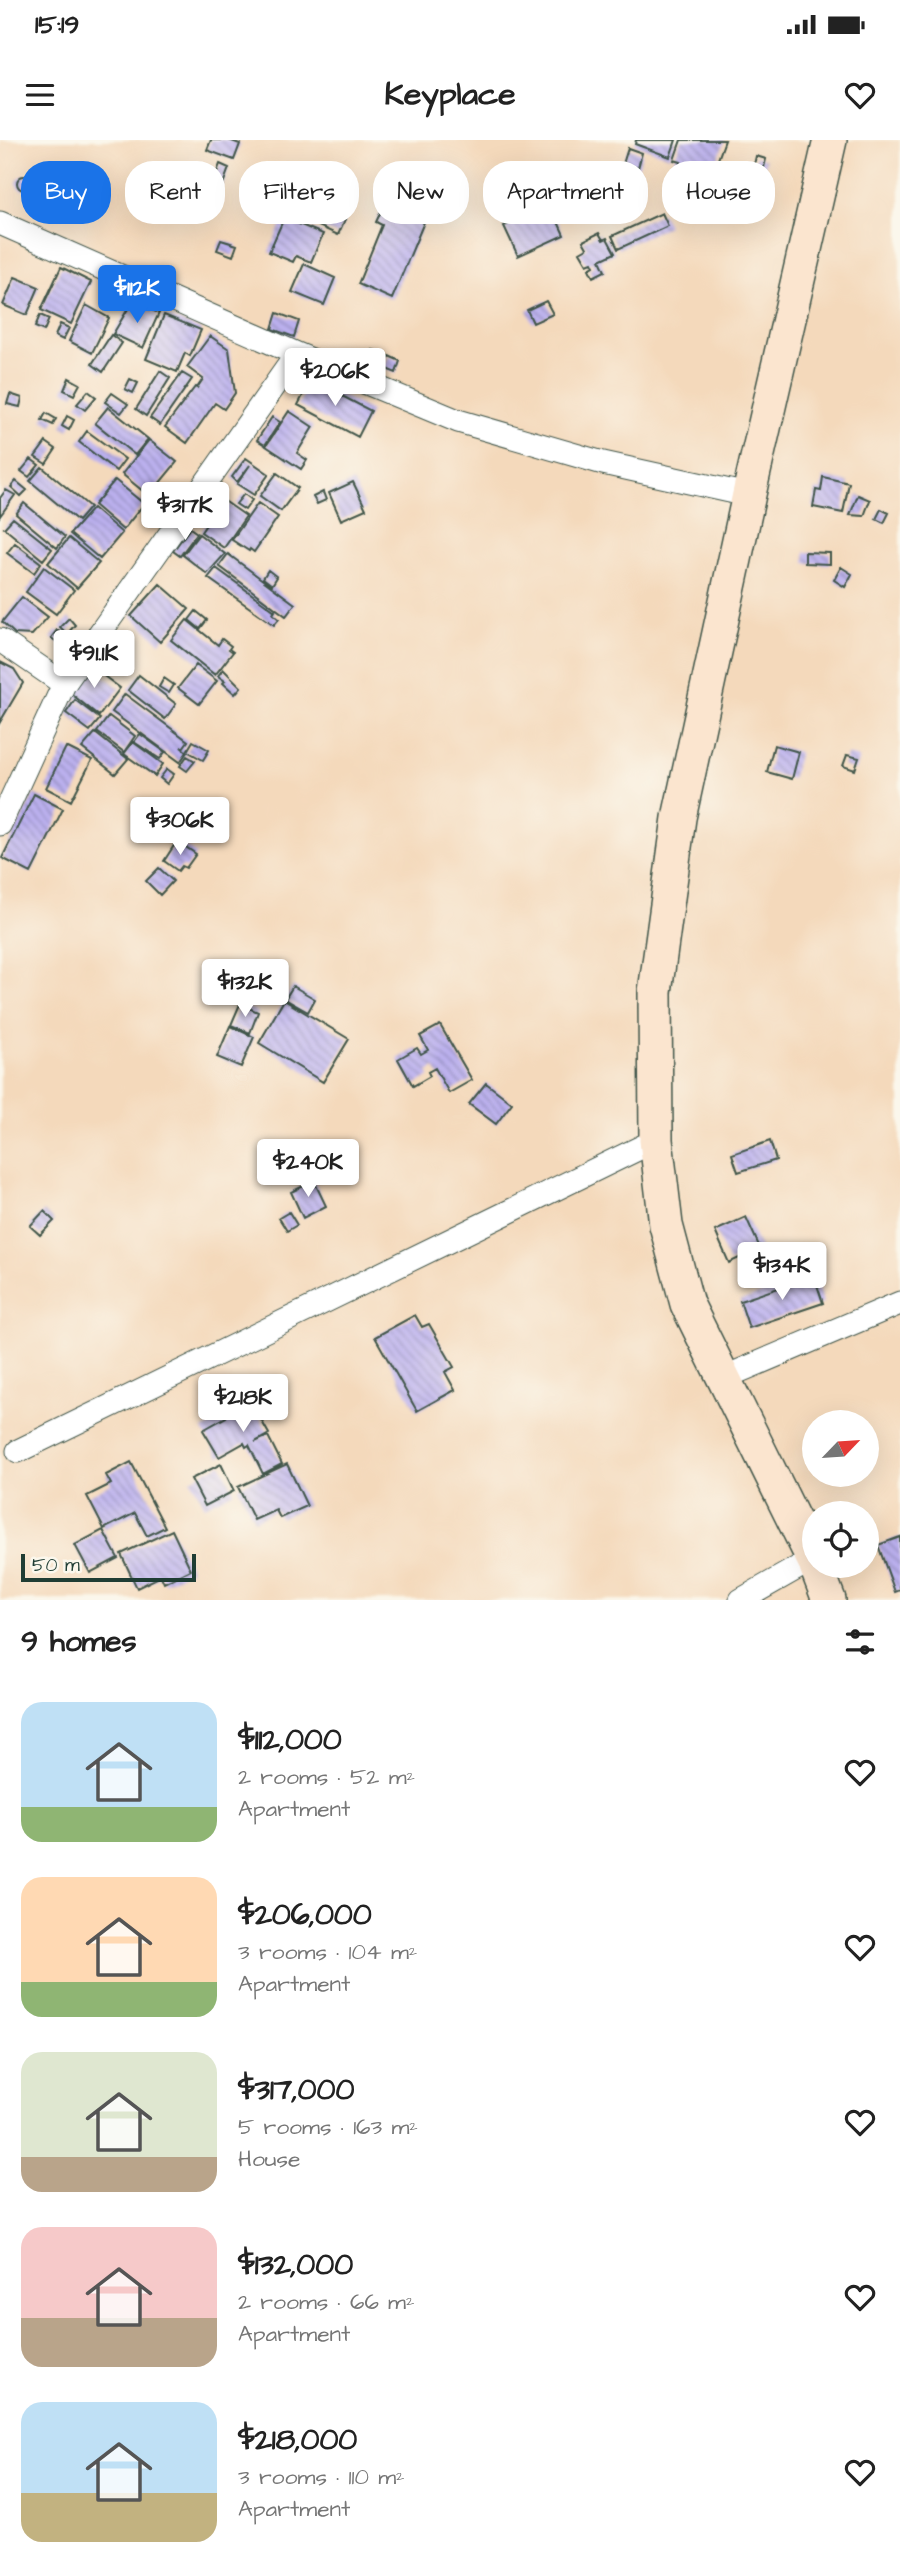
<!DOCTYPE html>
<html lang="en">
<head>
<meta charset="utf-8">
<style>
  :root { --surface:#fff; --page:#f2f2f2; --text:#222; --muted:#767676; --accent:#1a73e8 }
  body { margin:0; font-family:"Architects Daughter",sans-serif; background:var(--page); color:var(--text); height:100vh; display:flex; flex-direction:column; font-size:26px; white-space:nowrap }
  * { box-sizing:border-box; margin:0 }
  p { font-size:23px; color:var(--muted) }
  .icon { flex:none; width:38px; height:38px; fill:none; stroke:currentColor; stroke-width:2; stroke-linecap:round; stroke-linejoin:round }
  .map { position:relative; height:1460px; overflow:hidden }
  .drawer { display:flex; flex-direction:column; background:var(--surface); flex:1 }
  .drawer>* { flex:none }
  .top-card { position:absolute; left:21px; top:21px; width:859px; height:63px; display:flex; gap:14px }
  .needle { width:46px; rotate:65deg }
  .controls { position:absolute; left:802px; top:1270px; display:grid; gap:14px }
  .controls a { display:grid; place-items:center; width:77px; height:77px; border-radius:50%; background:var(--surface); box-shadow:0 7px 28px #0002; font-size:35px }
  .scale { position:absolute; left:21px; bottom:18px; width:175px; box-sizing:border-box; padding-left:7px; border:4px solid #1f3d34; border-top:0; font-size:19px; line-height:24px; white-space:nowrap; color:#1f3d34; -webkit-text-stroke:5px #fbf7ec; paint-order:stroke }
  .price { position:absolute; translate:-50% -60px; padding:0 16px; border-radius:7px; background:#fff; color:#222; font-size:23px; line-height:46px; filter:drop-shadow(0 2px 4px #0008) }
  .price::after { content:''; position:absolute; left:50%; top:42px; width:21px; height:16px; margin-left:-10px; background:inherit; clip-path:polygon(0 0,100% 0,50% 100%) }
  .price.on { background:var(--accent); color:#fff }
  ul { padding:0; list-style:none }
  li { display:flex; align-items:center; gap:21px; height:175px; padding:0 21px }
  li span { display:grid; place-items:center; flex:none; width:196px; height:140px; border-radius:21px; color:#555 }
  li>.icon { margin-inline-start:auto }
  span .icon { width:84px; height:84px; fill:#fffc; stroke-width:1 }
  li b { font-size:30px }
  h2 { display:flex; justify-content:space-between; align-items:center; height:84px; padding:0 21px; font-size:30px }
  .pill { padding:0 24px; border-radius:28px; background:var(--surface); box-shadow:0 7px 28px #0002; font-size:24px; line-height:63px }
  .pill.on { background:var(--accent); color:#fff }
  .status { display:flex; justify-content:space-between; align-items:center; height:49px; padding:0 35px; background:var(--surface); direction:ltr }
  .status svg { height:19px; fill:currentColor }
  header { display:flex; justify-content:space-between; align-items:center; height:91px; padding:0 21px; background:var(--surface); font-size:32px; font-weight:800 }
  .map>svg:first-child { display:block }
</style>
</head>
<body>
<div class="status"><b>15:19</b><svg viewBox="0 0 49 12"><path d="M0 12V9h3v3zM5 12V6h3v6zM10 12V3h3v9zM15 12V0h3v12zM26 1h20v11H26zM47 4h2v5h-2z"/></svg></div>
<header><svg class="icon" aria-label="menu" viewBox="0 0 24 24"><path d="M4 6h16M4 12h16M4 18h16"/></svg>Keyplace<svg class="icon" aria-label="heart" viewBox="0 0 24 24"><path d="M12 20l-8-8c-3-5 5-10 8-4 3-6 11-1 8 4z"/></svg></header>
<div class="map">
<svg width="900" height="1460" viewBox="0 0 900 1460">
  <defs>
    <pattern id="building-back-hatch" width="6" height="6" patternUnits="userSpaceOnUse" patternTransform="scale(1.75)"><rect width="6" height="6" fill="#bbb0ee"/><path d="M-1 5l2 2M0 0l6 6M5-1l2 2" fill="none" stroke="#9790c2"/></pattern>
  </defs>
  <rect width="100%" height="100%" fill="#fbf7ec"/>
  <filter id="ink" filterUnits="userSpaceOnUse"><feTurbulence type="fractalNoise" baseFrequency=".0143" numOctaves="2"/><feDisplacementMap in="SourceGraphic" scale="14" xChannelSelector="R" yChannelSelector="G"/><feConvolveMatrix kernelMatrix="1 2 1 2 8 2 1 2 1" color-interpolation-filters="sRGB"/></filter>
  <filter id="wash" filterUnits="userSpaceOnUse"><feTurbulence type="fractalNoise" baseFrequency=".00686" numOctaves="4" result="noise"/><feDisplacementMap in="SourceGraphic" scale="28" xChannelSelector="R" yChannelSelector="G"/><feGaussianBlur stdDeviation="1.57" result="paint"/><feColorMatrix in="noise" values="0 0 0 0 0 0 0 0 0 0 0 0 0 0 0 0 0 1.4 0 .05"/><feComposite in="paint" operator="in"/></filter>
  <g filter="url(#wash)">
    <rect width="100%" height="100%" fill="#f4d9bb"/>
    <g id="blocks">
      <path fill="url(#building-back-hatch)" d="M211,0h18l11,4 -6,16 -27,-10z
        M636,0h40l-6,17 -35,-13z
        M681,0h44l-21,58 -31,-12 8,-24 -7,-2z
        M628,8l14,5 -4,15 -15,-4z
        M756,16l10,3 -5,22 -10,-3z
        M220,24l9,4 -7,19 -9,-4z
        M297,28l59,27 -18,40 -59,-27z
        M17 43a7 7 0 1 1 14 0a7 7 0 1 1-14 0Z
        M47 52a9 9 0 1 1 18 0a9 9 0 1 1-18 0Z
        M542,46l22,49 -46,21 -14,-30 32,-14 -8,-19z
        M78 59a9 9 0 1 1 18 0a9 9 0 1 1-18 0Z
        M384,65l40,17 -32,77 -34,-15 24,-59 -6,-3z
        M662,73l6,13 -50,23 -6,-13z
        M284,78l39,16 -12,28 -15,-6 -3,6 -24,-10z
        M599,93l4,7 4,-2 8,15 -15,7 5,11 -12,6 -4,-8 5,-3 -2,-4 -5,2 -7,-12 7,-4 -4,-7z
        M221,100l16,5 -4,11 -16,-6z
        M304,124l31,14 -11,27 -32,-13z
        M61,127l30,15 -20,42 -30,-14z
        M15,137l24,10 -12,28 -24,-10z
        M546,161l7,13 -20,9 -6,-13z
        M132,162l27,11 -16,35 -30,-14z
        M86,165l23,13 -17,35 -23,-12z
        M277,173l22,8 -5,16 -22,-8z
        M40,175l9,4 -5,12 -9,-4z
        M164,175l37,15 -11,26 -5,-3 -8,19 -31,-13z
        M60,184l9,4 -6,12 -8,-4z
        M111,195l11,8 -19,29 -11,-8z
        M210,196l19,13 6,44 -11,16 -9,-6 -28,40 -22,-16 30,-40 2,1 6,-9 -16,-12z
        M373,210l12,4 -4,11 -12,-5z
        M389,216l11,5 -4,12 -12,-5z
        M160,231l10,7 -24,38 -10,-7z
        M182,233l10,6 -32,46 -10,-7z
        M69,238l11,6 -6,11 -10,-5z
        M130,239l8,4 -5,10 -8,-4z
        M311,240l60,31 -13,26 -60,-32z
        M88,251l8,6 -11,13 -8,-6z
        M112,253l16,11 -7,9 -16,-11z
        M10,254l12,4 -2,9 -13,-3z
        M108,267l40,32 -13,16 -40,-32z
        M289,271l24,16 -16,26 10,7 -6,9 -35,-23z
        M46,273l10,6 -3,6 -11,-5z
        M67,276l7,4 -5,10 -7,-4z
        M272,277l8,5 -15,23 -8,-5z
        M87,291l38,28 -9,12 -37,-29z
        M149,300l28,22 -28,34 -27,-22z
        M46,302l10,7 -10,15 -11,-7z
        M246,318l23,16 -15,21 -17,-11 13,-19 -13,17 -5,-5z
        M31,319l8,6 -10,12 -8,-6z
        M42,327l48,40 -12,14 -48,-40z
        M277,333l21,15 -17,23 -21,-15z
        M823,337l26,6 -6,30 -30,-6 3,-17 5,1z
        M115,340l29,24 -21,26 -29,-25z
        M16,341l11,9 -6,6 -10,-9z
        M353,342l13,27 -25,11 -12,-27z
        M6,350l9,5 -15,21v-18z
        M323,352l3,8 -9,4 -4,-7z
        M244,354l8,6 -7,10 -9,-6z
        M858,355l12,5 -6,16 -14,-1z
        M223,360l23,16 -22,32 -23,-16z
        M24,363l41,34 -8,11 -41,-34z
        M258,363l20,14 -24,35 -4,-3 -1,2 -17,-11z
        M93,368l29,25 -22,26 -30,-25z
        M881,369l8,4 -5,10 -8,-4z
        M13,378l39,31 -9,11 -39,-32z
        M190,388l7,5 -17,23 -7,-5z
        M199,394l26,20 -18,20 -24,-19z
        M69,398l30,25 -22,25 -29,-25z
        M15,403l26,20 -7,10 -27,-20z
        M805,412l25,1v11l-25,-1z
        M228,414l67,50 -9,12 -67,-50z
        M44,427l30,23 -18,24 -30,-22z
        M841,427l11,7 -7,13 -11,-7z
        M216,428l59,43 -2,3 6,5 -5,6 -66,-47z
        M268,430l9,7 -5,8 -9,-7z
        M160,444l29,25 -29,33 -29,-26z
        M22,457l26,20 -16,18 -17,-1 -13,-12z
        M196,471l11,9 -7,9 -11,-9z
        M69,478l6,7 -8,9 -7,-7z
        M187,480l31,25 4,-6 9,7 -2,3 4,3 -18,23 -44,-35z
        M57,490l8,6 -6,7 -8,-5z
        M0,522l14,7 9,14 -23,39z
        M89,525l31,23 -21,28 -30,-24z
        M196,525l21,16 -18,23 -21,-16z
        M223,529l18,18 -6,7 -12,-11 2,-2 -7,-5z
        M139,535l37,29 -11,15 -37,-29z
        M164,538l10,7 -5,8 -10,-6z
        M125,554l63,47 -5,7 -2,-1 6,5 -7,10 -68,-50z
        M75,560l25,19 -10,12 -24,-18z
        M109,576l26,20 -11,16 -27,-20z
        M95,593l33,26 -13,15 -33,-26z
        M140,594l25,18 -5,7 -26,-17z
        M193,601l16,9 -6,10 -16,-9z
        M133,602l30,22 -8,12 -31,-22z
        M774,605l25,7 -7,27 -25,-7z
        M66,607l26,13 -21,41 -25,-13z
        M847,615l12,3 -4,12 -12,-4z
        M187,616l8,5 -8,10 -7,-5z
        M167,629l7,5 -7,10 -7,-6z
        M34,654l29,15 -32,64 -29,-15z
        M177,701l19,13 -10,14 -4,-2 -4,5 -14,-10z
        M159,728l14,13 -13,14 -14,-14z
        M293,846l22,13 -7,13 -23,-13z
        M284,860l65,39 -26,43 -64,-39z
        M240,864l18,8 -8,21 -19,-8z
        M440,885l32,55 -23,13 -14,-25 -7,4 2,4 -17,10 -15,-27 19,-11 4,6 7,-4 -8,-14z
        M230,886l24,11 -13,30 -24,-10z
        M486,943l26,20 -16,21 -27,-20z
        M770,1001l6,19 -38,12 -6,-18z
        M314,1041l12,25 -23,12 -12,-26z
        M44,1071l10,10 -14,14 -10,-9z
        M289,1072l8,13 -10,6 -8,-13z
        M746,1077l14,31 -31,15 -14,-32z
        M814,1136l9,27 -74,25 -9,-27z
        M415,1175l7,12 7,-3 25,43 -9,5 10,18 -38,21 -42,-74z
        M247,1255l22,39 -14,8 13,-6 14,28 -19,10 -14,-29 -3,2 -2,-4 -25,14 -16,-27 23,-13 -4,-8z
        M131,1322l34,65 -18,9 -12,-23 -31,16 -17,-33 24,-12 -5,-9z
        M221,1324l13,27 -29,15 -14,-27z
        M287,1324l20,42 -27,12 -4,-8 -22,10 -16,-33z
        M103,1390l15,28 -28,15 -15,-28z
        M172,1390l19,40 -27,13 -3,-7 -24,12 -16,-34z
        M900,1397v53l-5,2 -17,-47z"/>
    </g>
  </g>
  <g filter="url(#ink)">
    <use href="#blocks" fill-opacity="0" stroke="#3f5448" stroke-width="2"/>
    <g fill="none" stroke-linecap="round" stroke-linejoin="round">
      <defs>
        <path id="minor" d="M0,83l297,131 161,67 145,42 145,32
          M0,500l64,44
          M0,684l64,-140 233,-330
          M723,1238l177,-75
          M18,1311l638,-311
          M741,1460l72,-41"/>
        <path id="secondary" d="M814,1421l-127,-257 -21,-79 -10,-85 -1,-148 24,-174 74,-342 77,-336
          M816,1426l13,34"/>
      </defs>
      <use href="#minor" stroke="#3f5448" stroke-width="25"/>
      <use href="#secondary" stroke="#3f5448" stroke-width="36"/>
      <use href="#minor" stroke="#fff" stroke-width="23"/>
      <use href="#secondary" stroke="#fbe5cf" stroke-width="33"/>
    </g>
  </g>
</svg>
<div class="controls">
<a><svg class="needle" viewBox="-14 -14 28 28"><path d="M0-13l5 13h-10z" fill="#e53935"/><path d="M0 13l5-13h-10z" fill="#767676"/></svg></a>
<a><svg class="icon" aria-label="locate" viewBox="0 0 24 24"><circle cx="12" cy="12" r="6"/><path d="M12 2v4M12 18v4M2 12h4M18 12h4"/></svg></a>
</div>
<div class="scale">50 m</div>
<b class="price on" style="left:137px;top:185px">$112K</b>
<b class="price" style="left:335px;top:268px">$206K</b>
<b class="price" style="left:185px;top:402px">$317K</b>
<b class="price" style="left:94px;top:550px">$91.1K</b>
<b class="price" style="left:180px;top:717px">$306K</b>
<b class="price" style="left:245px;top:879px">$132K</b>
<b class="price" style="left:308px;top:1059px">$240K</b>
<b class="price" style="left:782px;top:1162px">$134K</b>
<b class="price" style="left:243px;top:1294px">$218K</b>
<div class="top-card">
<a class="pill on">Buy</a>
<a class="pill">Rent</a>
<a class="pill">Filters</a>
<a class="pill">New</a>
<a class="pill">Apartment</a>
<a class="pill">House</a>
</div>
</div>
<section class="drawer">
<h2>9 homes<svg class="icon" aria-label="filters" viewBox="0 0 24 24"><path d="M4 7h16M4 17h16"/><circle cx="9" cy="7" r="2"/><circle cx="15" cy="17" r="2"/></svg></h2>
<ul>
<li><span style="background:linear-gradient(#bfe0f5 75%,#8fb573 0)"><svg class="icon" aria-label="home" viewBox="0 0 24 24"><path d="M3 11l9-7 9 7M6 9v11h12V9"/></svg></span><div><b>$112,000</b><p>2 rooms · 52 m²</p><p>Apartment</p></div><svg class="icon" aria-label="heart" viewBox="0 0 24 24"><path d="M12 20l-8-8c-3-5 5-10 8-4 3-6 11-1 8 4z"/></svg></li>
<li><span style="background:linear-gradient(#ffd9b3 75%,#8fb573 0)"><svg class="icon" aria-label="home" viewBox="0 0 24 24"><path d="M3 11l9-7 9 7M6 9v11h12V9"/></svg></span><div><b>$206,000</b><p>3 rooms · 104 m²</p><p>Apartment</p></div><svg class="icon" aria-label="heart" viewBox="0 0 24 24"><path d="M12 20l-8-8c-3-5 5-10 8-4 3-6 11-1 8 4z"/></svg></li>
<li><span style="background:linear-gradient(#dfe7d0 75%,#b9a48a 0)"><svg class="icon" aria-label="home" viewBox="0 0 24 24"><path d="M3 11l9-7 9 7M6 9v11h12V9"/></svg></span><div><b>$317,000</b><p>5 rooms · 163 m²</p><p>House</p></div><svg class="icon" aria-label="heart" viewBox="0 0 24 24"><path d="M12 20l-8-8c-3-5 5-10 8-4 3-6 11-1 8 4z"/></svg></li>
<li><span style="background:linear-gradient(#f6c9c9 65%,#b9a48a 0)"><svg class="icon" aria-label="home" viewBox="0 0 24 24"><path d="M3 11l9-7 9 7M6 9v11h12V9"/></svg></span><div><b>$132,000</b><p>2 rooms · 66 m²</p><p>Apartment</p></div><svg class="icon" aria-label="heart" viewBox="0 0 24 24"><path d="M12 20l-8-8c-3-5 5-10 8-4 3-6 11-1 8 4z"/></svg></li>
<li><span style="background:linear-gradient(#bfe0f5 65%,#c2b280 0)"><svg class="icon" aria-label="home" viewBox="0 0 24 24"><path d="M3 11l9-7 9 7M6 9v11h12V9"/></svg></span><div><b>$218,000</b><p>3 rooms · 110 m²</p><p>Apartment</p></div><svg class="icon" aria-label="heart" viewBox="0 0 24 24"><path d="M12 20l-8-8c-3-5 5-10 8-4 3-6 11-1 8 4z"/></svg></li>
</ul>
</section>
</body>
</html>
